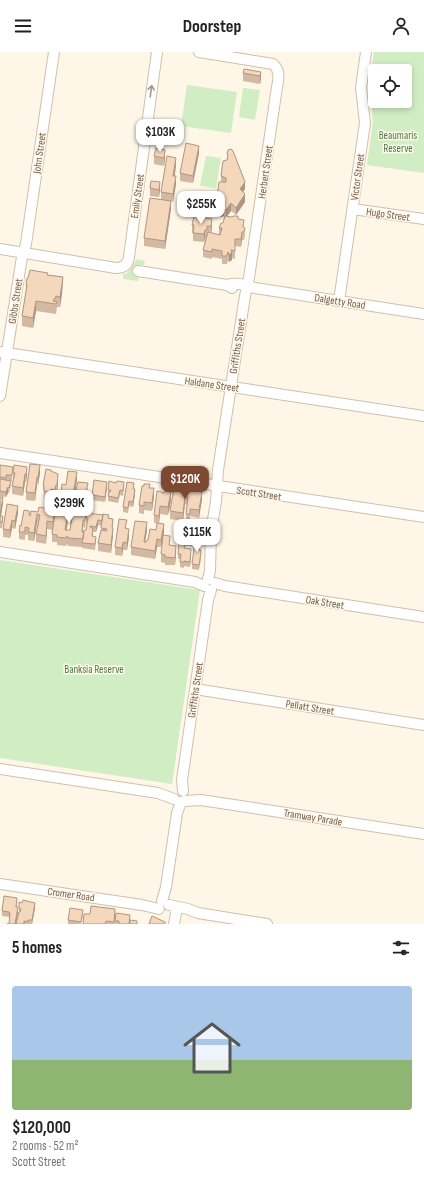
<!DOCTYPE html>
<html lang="en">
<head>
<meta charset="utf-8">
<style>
  :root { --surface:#fff; --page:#f2f2f2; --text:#222; --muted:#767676; --line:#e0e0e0; --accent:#7f4831 }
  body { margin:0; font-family:"Sofia Sans Condensed",sans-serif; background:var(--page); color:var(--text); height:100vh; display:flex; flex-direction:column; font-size:15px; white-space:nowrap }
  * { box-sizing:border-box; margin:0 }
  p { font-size:13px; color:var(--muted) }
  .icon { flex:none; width:22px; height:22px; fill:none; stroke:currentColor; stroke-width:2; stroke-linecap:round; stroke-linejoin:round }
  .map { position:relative; height:872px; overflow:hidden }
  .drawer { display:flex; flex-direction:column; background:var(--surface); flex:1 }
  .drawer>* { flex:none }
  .tools { position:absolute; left:368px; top:12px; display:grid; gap:8px }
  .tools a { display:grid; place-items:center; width:44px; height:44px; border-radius:4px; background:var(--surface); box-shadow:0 2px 6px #0003; font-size:20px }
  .price { position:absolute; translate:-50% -34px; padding:0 9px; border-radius:8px; background:#fff; color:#222; font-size:13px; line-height:26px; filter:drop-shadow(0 1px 2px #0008) }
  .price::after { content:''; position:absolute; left:50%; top:24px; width:12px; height:9px; margin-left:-6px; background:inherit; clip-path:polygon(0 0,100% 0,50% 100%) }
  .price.current { background:var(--accent); color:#fff }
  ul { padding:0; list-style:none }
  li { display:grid; align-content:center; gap:8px; height:212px; padding:0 12px }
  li+li { border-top:1px solid var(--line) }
  li span { display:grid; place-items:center; height:124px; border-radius:4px; color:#555 }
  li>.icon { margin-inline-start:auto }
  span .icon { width:72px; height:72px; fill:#fffc; stroke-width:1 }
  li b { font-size:17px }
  h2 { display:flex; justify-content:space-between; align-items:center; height:48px; padding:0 12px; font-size:17px }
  header { display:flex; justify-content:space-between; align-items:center; height:52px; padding:0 12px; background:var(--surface); font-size:18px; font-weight:700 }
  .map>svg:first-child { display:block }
</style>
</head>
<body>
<header><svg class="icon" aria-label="menu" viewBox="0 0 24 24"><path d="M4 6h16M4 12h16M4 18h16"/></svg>Doorstep<svg class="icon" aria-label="person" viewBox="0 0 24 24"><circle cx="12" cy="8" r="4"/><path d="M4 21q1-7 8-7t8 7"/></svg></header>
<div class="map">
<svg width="424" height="872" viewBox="0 0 424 872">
  <rect width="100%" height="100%" fill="#fef6e6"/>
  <path fill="#d1edc3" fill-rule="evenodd" d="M374,0h50v121l-57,-8 6,-44 -4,-37zM375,19h30v30h-30z
    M187,33l50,7 -6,41 -50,-7z
    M243,36l17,2 -5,30 -16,-3z
    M206,104l15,2 -5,30 -16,-2z
    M137,207l8,2 -1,4h-5c-1,5 0,10 -1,16l-15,-2v-5l4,-1z
    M0,508l200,30 -28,194 -172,-26z"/>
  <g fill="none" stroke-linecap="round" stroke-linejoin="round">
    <defs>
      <path id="minor" d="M199,0l74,12c7,6 6,14 4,23l-28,191 -4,18 -27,174 -2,32 -5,29 -1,40 -2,8
        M353,157l71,10
        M0,197l116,19c7,0 12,-3 13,-11l28,-205
        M138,219l89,14 5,3
        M227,233c10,-3 18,0 28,3l169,26
        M339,249l26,-178 -4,-35 5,-36
        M0,300l424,64
        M0,344l22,-139 4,-13 28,-192
        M0,401l424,64
        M0,500l195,30 9,4
        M215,531l10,3 199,31
        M195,637l229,36
        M0,717l158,24 16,6
        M183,739l-1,-11 26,-180 3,-10
        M184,749l17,-1 223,34
        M0,832l142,21 17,4
        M162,849l4,-14 11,-74 4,-11
        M169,853l19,4 10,4 69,11
        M174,872l3,-16"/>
    </defs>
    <use href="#minor" stroke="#d1bfab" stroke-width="12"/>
    <use href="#minor" stroke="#fff" stroke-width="10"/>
  </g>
  <path fill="#d3b9a2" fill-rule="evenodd" d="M261,20v7l-1,5 -17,-3v-8z
    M199,101l-6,30 -13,-2v-8z
    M227,102l18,35 -2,3 2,10 -9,13 -5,-4 -4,5 11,3 6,8 1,8 -1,5h-2l-1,7 -6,-1v13l-3,-1v2l-3,2 -1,-2 -1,4h-5v-5l-10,-2v2l-9,-2v-7l3,-12h-1l-1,4 -11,-1v-8h-1v-8l2,-9 18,11 -1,6 8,2v-7l4,-5 1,-7 -3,1 -3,-1v-11l-1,-1v-8l4,-14v-6l6,-16z
    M154,104l11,1 -1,9 -10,-2z
    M176,113l-1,11 1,8 -3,18 -2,-1v8l-6,40 -21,-3v-8l17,-39v-7z
    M150,136l10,2 -1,7 -9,-1z
    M48,223l15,2 -1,17 -2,13h-3l-1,7 -20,-3 -3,17 -11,-2v-10l4,-22v-9l2,-7z
    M0,413l13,2 -1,14 -4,-1 3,6 -2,7h-1l-2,4 -6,-1z
    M13,420l14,3 -1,7h-1l-2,14 -11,-2v-8l1,-6z
    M51,420l7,10 -1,11h-1l-1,4h-4l-1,3 -6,-1 -1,-14z
    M40,421l-2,12 -1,-1 -2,17 -9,-1v-8z
    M77,428l-4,23 -12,-2v-8l5,-8z
    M107,435l-2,15 -13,-2v-5z
    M88,436l-2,9 -10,-1v-6z
    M124,436l-1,8 -3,-1 -2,8 -10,-2v-11z
    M150,436l4,8 -2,15 -8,-1v4l-5,-1v-8z
    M174,436l28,11 -3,19 -9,-2v6l-4,-1v-7l1,-9 -2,-1 -2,17 -13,-2v-8z
    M134,437l1,5 -2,13 -4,-1 -1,7 -5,-1v-5z
    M162,441l9,7 -3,15 -8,-1 -1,9 5,9 -3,15h-4l-2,12 -24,-4v-8l16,-17 -2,12h1l10,-12 1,-7h-3v-8z
    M0,445l3,6 -2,13 2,5 -1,7h-2z
    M31,459l19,3 4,6 8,-8 6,8 -1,10h3l1,-4h-1v-8l16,-2 27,3v16l-2,18 -13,-2v-8l3,-13 1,-4 -4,-1 -2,7h-3l-1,4 4,6 -1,8 -13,-2v-1l-14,-1v-1l-1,-1 -1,2 -9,-1v-3h-5v-12l-5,-1 -1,15 -10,-2v-8l2,-12h-1l-3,19 -6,-1v-5h-3v5l-6,-1v-7l2,-6 8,-11 1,1zM86,469v2h1l-1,7 -2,2h-1v-5l2,1z
    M18,461l-3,16 -3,-1 -2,10 -7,-1v-8z
    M186,476l13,2v5l-1,4 -5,-1 -1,8h-7v2l6,6 -1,13 -6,-1v2l-4,-1v-8h-2v-5l1,-14z
    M129,485l-2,13h-4l-1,6 -7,-1v-8z
    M170,493l6,8 -1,12h-10v-2l-4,-1v-8z
    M200,494v4l1,9 -2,11 -7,-1v-5z
    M17,851v4l1,5 -9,12v-7l-7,-1v-5z
    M19,856h16l-3,16h-16l3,-12z
    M90,862l25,1 15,5 -1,4h-14v-1l-1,1h-31z
    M83,863l-2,9h-13v-4z"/>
  <path fill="#ac9684" d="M261,20v7l-1,5v-8z
    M199,94v7l-6,30v-7z
    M165,98v7l-1,9v-8z
    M176,106v7l-3,18v-7z
    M176,124v8l-3,18v-8z
    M160,130v8l-1,7v-7z
    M245,130v7l-5,8v-8z
    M245,142v8l-9,13v-7z
    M171,149v8l-6,40v-8z
    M231,151v8l-5,7v-8z
    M224,157v7l-3,1v-7z
    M212,167v8l-1,7v-8z
    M205,178v8l-1,4v-8z
    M242,180v8l-1,7v-8z
    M232,200v8l-3,2v-7z
    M63,225l-1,17 -2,13v-10z
    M36,249v10l-3,17v-10z
    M40,413v8l-2,12v-8z
    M27,415v8l-1,7v-7z
    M77,420v8l-4,23v-8z
    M25,422v8l-2,14v-8z
    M58,422v8l-1,11v-8z
    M37,425v7l-2,17v-8z
    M107,430v5l-2,15v-5z
    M8,435v6l-2,4v-5z
    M154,436v8l-2,15v-8z
    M135,437v5l-2,13v-5z
    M171,440v8l-3,15v-8z
    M202,440v7l-3,19v-8z
    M3,445v6l-3,18v-5z
    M185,445v7l-2,17v-8z
    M18,454v7l-3,16v-8z
    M160,454v8l-1,9v-7z
    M68,461v7l-3,18v-8z
    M37,462v8l-3,19v-8z
    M12,468v8l-2,10v-8z
    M83,468v7l-1,13v-8z
    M98,468v5l-2,7v-5z
    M47,469v8l-1,15v-8z
    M147,470v8l-3,19v-7z
    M164,472v8l-3,15v-7z
    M113,476v7l-2,18v-8z
    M129,477v8l-2,13v-7z
    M157,487v8l-2,12v-8z
    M123,490v8l-1,6v-8z
    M176,494v7l-1,12v-7z
    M191,497v5l-1,13v-5z
    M35,851v5l-3,16v-4z
    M18,855v5l-2,12h-1z"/>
  <path fill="#f5d7bc" stroke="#ac9684" d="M244,17l17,3 -1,4 -17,-3z
    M186,91l13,3 -6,30 -13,-3z
    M156,96l9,2 -1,8 -10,-2z
    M231,97l2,2 12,31 -5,7 5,5 -9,14 -5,-5 -5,7 -2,-1 -3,1 -3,-2v-4l3,-1v-5l-4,-2 2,-14h7v-4l-5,-2 2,-15 4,-1 1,-5 -1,-1 1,-4z
    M167,104l9,2 -3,18h3l-3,18 -12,-2z
    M151,129l9,1 -1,8 -9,-2z
    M150,146l21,3 -6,40 -21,-3z
    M194,164l18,3 -1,7h-4v4h-2l-1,4 -11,-1 1,-8h-2z
    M225,164l6,1 3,-1h4v3l6,1 -1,7 2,1 -1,4h-2l-1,7h-6v12l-4,-1 1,2 -3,3 -1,-3 -1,4h-5v-5l-10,-2v3l-9,-2 5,-18 12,3 2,-7h-3l2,-5h2z
    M30,218l18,3 -1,2 16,2 -1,7 -2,13 -4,-1 -1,3h-1l-1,2 4,1 -1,2 -20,-3 -3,17 -11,-2 5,-31h-1l1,-7h1z
    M30,412l10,1 -2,12h-1l-2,16 -9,-1z
    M0,413l13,2 -1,8h-6v3l-6,-1z
    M14,413l13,2 -1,8 -1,-1 -2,14 -11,-2 3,-13 -2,-1z
    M46,417l5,1v1l7,3 -1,11h-1l-1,5 -4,-1 -1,3 -6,-1v-6h-1z
    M68,419l9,1 -4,23 -12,-2 1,-9 4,1z
    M0,427l11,2 -2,7 -1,-1 -2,5 -6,-1z
    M94,428l13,2 -2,15 -13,-2z
    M109,429l7,2 1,-2 7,1 -1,9 -3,-1 -2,8 -10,-2 1,-4h1l1,-2h-3z
    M78,430l10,1 -2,9 -10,-2z
    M127,430l7,1 -1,6h2l-2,13 -4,-1 -1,7 -5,-1z
    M144,432h6l-1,4h5l-2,15 -8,-1v4l-5,-1 3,-19h2z
    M174,436l28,4 -3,18 -9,-1v5h-4l2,-17h-3l-2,16 -13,-2z
    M157,439l5,1v1h2l1,-2 6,1 -3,15 -8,-1 -1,10 -5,-1z
    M0,445h3l-3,19h3l-1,7 -2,-1z
    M7,452l11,2 -3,15 -3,-1 -2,10 -7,-1z
    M39,455l11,2 -1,5 5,1 -1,7 -6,-1 -1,15 -10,-2 4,-19 -3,-1 -3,19 -6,-1 1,-4 -4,-1v5h-6l1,-7 1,1 3,-16 5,1v4l1,1 1,-5 7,1z
    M56,455l6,1 -1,4 7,1 -3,17h5l2,-12h-2l1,-8 15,2 -1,8h-2l-1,12h2l-1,7 -15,-1v-1l-1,-1 -1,2 -9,-1v-2l-5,-1z
    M87,461l16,2 -1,6 -4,-1 -2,7 -6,-1v1l3,2 -1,7 4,1 -1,7 -13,-1 2,-13h2l2,-12h-2z
    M103,462l6,1 -1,3 5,1 -1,8 1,1 -2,17 -13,-2 3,-13 5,1 1,-2 -6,-1z
    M119,467l8,1 -2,8 4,1 -2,14 -4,-1 -1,6 -7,-1z
    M135,469l12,1 -3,20h2l1,-2h1l2,-11 6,1 1,-7 7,1 -3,16 -4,-1 -2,12 -24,-4z
    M181,473l5,1 -1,2 14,2 -1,4 -5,-1 -1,8 -13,-1z
    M163,483l7,1 -1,9 7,1 -1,12 -10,-1v-2l-4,-1z
    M195,488l5,1 -1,9h2v3l-2,12 -7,-1z
    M179,492h6l-1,4 7,1 -1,13 -6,-1v1h-4l1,-8h-3z
    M4,844l13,2 -1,9h2l-3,17h-8h2l1,-11h-1v-1l-7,-1z
    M23,848l12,3 -3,17h-4l-1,2 -3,-1v3h-8l3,-12h1l1,-3 -2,-1v-6l3,1z
    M91,854l24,3 -1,13 -8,-1 -1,3h-22l1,-10h6z
    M70,856l13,2 -2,12 -13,-2z
    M116,861l14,2 -1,9h-10v-3h-4z
    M152,864l13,6v2h-16z
    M130,868l7,1v3h-7z"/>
  <defs><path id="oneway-shaft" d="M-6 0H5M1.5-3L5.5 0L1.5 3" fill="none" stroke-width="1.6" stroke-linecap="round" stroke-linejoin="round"/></defs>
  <use stroke="#a99688" href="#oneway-shaft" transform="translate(151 39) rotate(-82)"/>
  <g text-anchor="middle" stroke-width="3" stroke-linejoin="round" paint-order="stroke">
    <g font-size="11" fill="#4b7a3c" stroke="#fffaee">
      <text x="398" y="87">Beaumaris<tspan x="398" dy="13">Reserve</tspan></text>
      <text x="94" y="621">Banksia Reserve</text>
    </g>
    <g font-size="11" fill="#7a5d48" stroke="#fffaee">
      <text transform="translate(39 101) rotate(-82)" y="4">John Street</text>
      <text transform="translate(265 120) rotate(-82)" y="4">Herbert Street</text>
      <text transform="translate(357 125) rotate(-82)" y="4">Victor Street</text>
      <text transform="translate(137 144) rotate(-82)" y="4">Emily Street</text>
      <text transform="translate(388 162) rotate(8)" y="4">Hugo Street</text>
      <text transform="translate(15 249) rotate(-81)" y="4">Gibbs Street</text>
      <text transform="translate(340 249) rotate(9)" y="4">Dalgetty Road</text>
      <text transform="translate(237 294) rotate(-81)" y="4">Griffiths Street</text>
      <text transform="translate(212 332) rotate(8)" y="4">Haldane Street</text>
      <text transform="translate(259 441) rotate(9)" y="4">Scott Street</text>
      <text transform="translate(325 550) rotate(9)" y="4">Oak Street</text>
      <text transform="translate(195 638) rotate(-82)" y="4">Griffiths Street</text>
      <text transform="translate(310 655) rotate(9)" y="4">Pellatt Street</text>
      <text transform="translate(313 765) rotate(9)" y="4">Tramway Parade</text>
      <text transform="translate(71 842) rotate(8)" y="4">Cromer Road</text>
    </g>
  </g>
</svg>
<div class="tools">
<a><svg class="icon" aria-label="locate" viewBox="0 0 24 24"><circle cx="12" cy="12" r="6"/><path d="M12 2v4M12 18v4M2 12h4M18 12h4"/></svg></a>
</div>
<b class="price" style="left:160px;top:101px">$103K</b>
<b class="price" style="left:201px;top:173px">$255K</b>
<b class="price current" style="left:185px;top:448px">$120K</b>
<b class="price" style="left:69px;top:472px">$299K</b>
<b class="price" style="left:197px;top:501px">$115K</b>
</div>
<section class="drawer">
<h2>5 homes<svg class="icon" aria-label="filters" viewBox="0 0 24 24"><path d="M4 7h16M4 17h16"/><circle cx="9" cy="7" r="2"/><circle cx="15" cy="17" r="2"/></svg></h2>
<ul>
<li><span style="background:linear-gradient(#a9c7e8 60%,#8fb573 0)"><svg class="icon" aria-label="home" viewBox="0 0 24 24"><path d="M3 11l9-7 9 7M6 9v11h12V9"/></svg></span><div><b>$120,000</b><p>2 rooms · 52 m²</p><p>Scott Street</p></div></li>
</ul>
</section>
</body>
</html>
